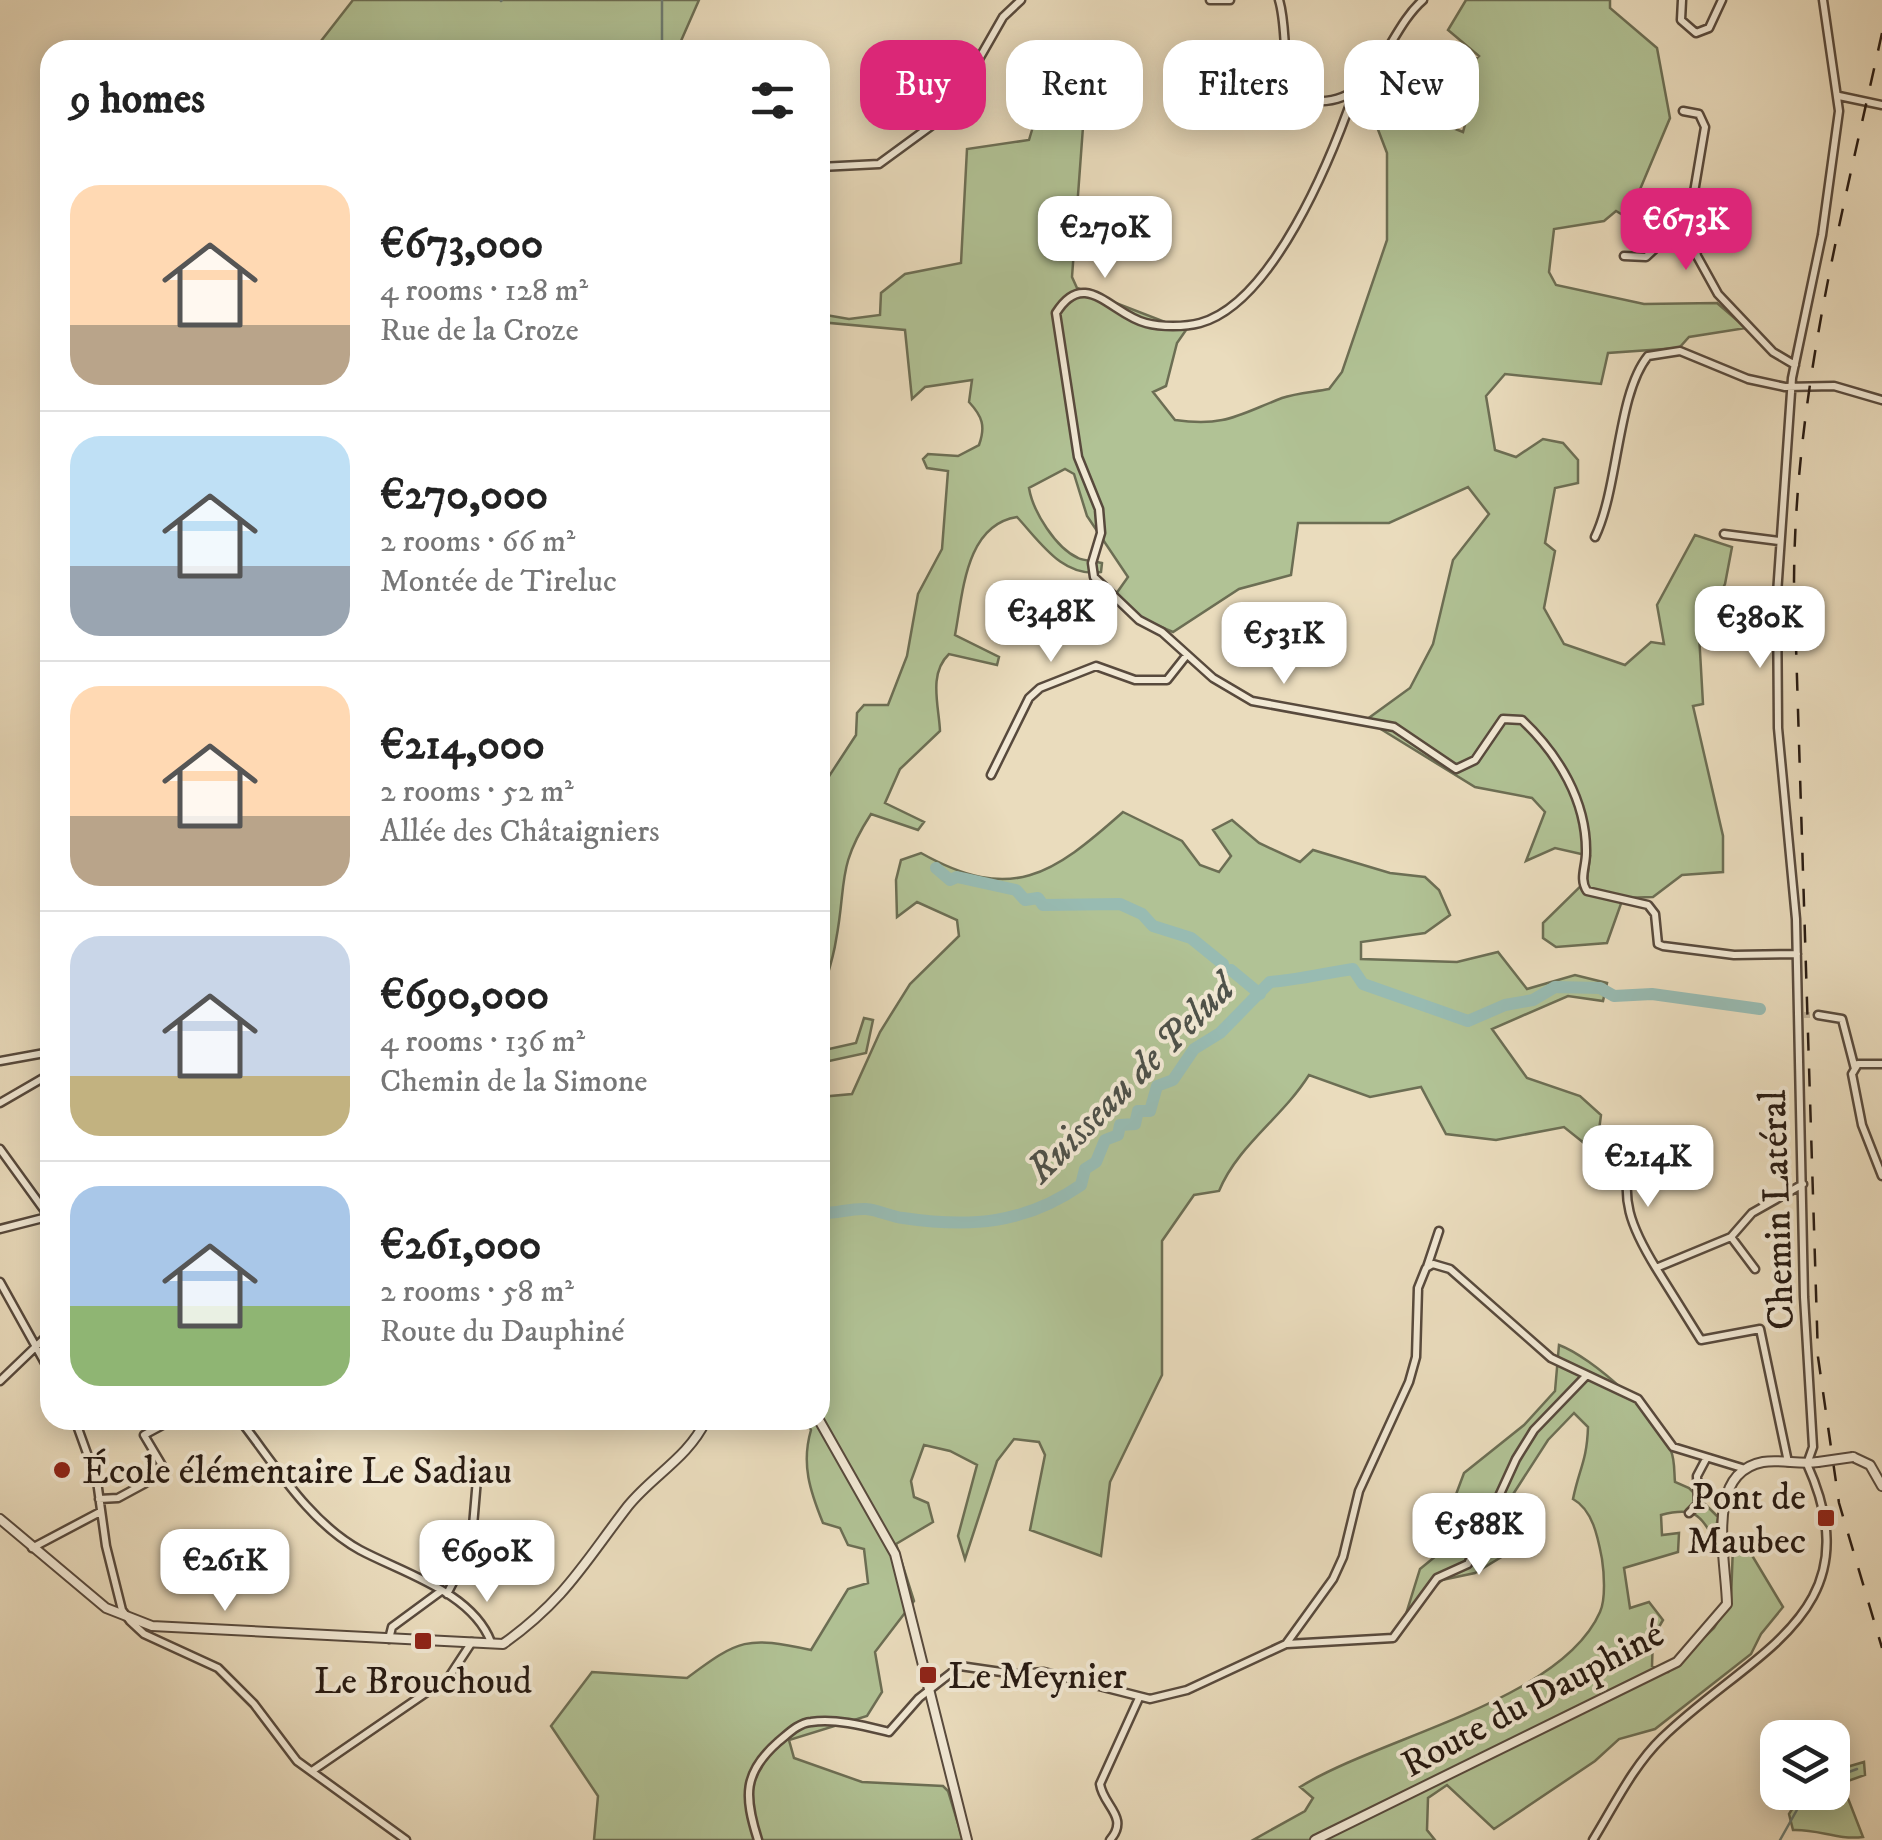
<!DOCTYPE html>
<html lang="en">
<head>
<meta charset="utf-8">
<style>
  :root { --surface:#fff; --page:#f2f2f2; --text:#222; --muted:#767676; --line:#e0e0e0; --accent:#db2777 }
  body { margin:0; font-family:"IM FELL DW Pica",serif; background:var(--page); color:var(--text); height:100vh; display:flex; flex-direction:column; font-size:38px; white-space:nowrap }
  * { box-sizing:border-box; margin:0 }
  p { font-size:32px; color:var(--muted) }
  .icon { flex:none; width:55px; height:55px; fill:none; stroke:currentColor; stroke-width:2; stroke-linecap:round; stroke-linejoin:round }
  .map { position:relative; flex:1; overflow:hidden }
  .drawer { position:absolute; left:40px; top:40px; width:790px; height:1390px; display:flex; flex-direction:column; background:var(--surface); border-radius:30px; box-shadow:0 5px 25px #0003 }
  .drawer>* { flex:none }
  .hud { position:absolute; left:860px; top:40px; width:870px; height:90px; display:flex; gap:20px }
  .tools { position:absolute; left:1760px; top:1720px; display:grid; gap:20px }
  .tools a { display:grid; place-items:center; width:90px; height:90px; border-radius:20px; background:var(--surface); box-shadow:0 5px 25px #0003; font-size:50px }
  .price { position:absolute; translate:-50% -85px; padding:0 22px; border-radius:20px; background:#fff; color:#222; font-size:32px; line-height:65px; filter:drop-shadow(0 2px 5px #0008) }
  .price::after { content:''; position:absolute; left:50%; top:60px; width:30px; height:22px; margin-left:-15px; background:inherit; clip-path:polygon(0 0,100% 0,50% 100%) }
  .price.selected { background:var(--accent); color:#fff }
  ul { padding:0; list-style:none }
  li { display:flex; align-items:center; gap:30px; height:250px; padding:0 30px }
  li+li { border-top:2px solid var(--line) }
  li span { display:grid; place-items:center; flex:none; width:280px; height:200px; border-radius:30px; color:#555 }
  li>.icon { margin-inline-start:auto }
  span .icon { width:120px; height:120px; fill:#fffc; stroke-width:1 }
  li b { font-size:42px }
  h2 { display:flex; justify-content:space-between; align-items:center; height:120px; padding:0 30px; font-size:42px }
  .pill { padding:0 35px; border-radius:30px; background:var(--surface); box-shadow:0 5px 25px #0003; font-size:35px; line-height:90px }
  .pill.selected { background:var(--accent); color:#fff }
  .map>svg:first-child { display:block }
</style>
</head>
<body>
<div class="map">
<svg width="1882" height="1840" viewBox="0 0 1882 1840">
  <rect width="100%" height="100%" fill="#eadcbd"/>
  <filter id="stains"><feTurbulence type="fractalNoise" baseFrequency=".002" numOctaves="4"/><feColorMatrix values="0 0 0 0 .2 0 0 0 0 .09 0 0 0 0 .02 0 0 0 .5 -.17"/></filter>
  <radialGradient id="worn" r=".72"><stop offset=".6" stop-color="#630" stop-opacity="0"/><stop offset="1" stop-color="#630" stop-opacity=".3"/></radialGradient>
  <path fill="#b1c295" stroke="#6c6e54" stroke-width="2.5" d="M353,0h346l-22,50h-363z
    M1466,0h144v8l47,40 13,70 -42,100 -12,-7 -12,10 -50,8 -5,43 7,13 88,19 73,-1 29,25 -57,9 -10,11 -71,5 -7,31 -96,-10 -19,22 9,54 21,7 27,-18 20,4 15,17v23l-23,5 -10,55 10,8 -11,57 20,36 61,21 26,-23 13,2 -7,-39 38,-70 37,12 -7,37 -26,50 4,70 -10,2 30,130v36l-41,3 -29,22 -30,1 -16,45 -51,4 -13,-9v-15l44,-43 3,-24 -35,-8 -29,13 19,-49 -13,-14 -57,-11 -109,-67 44,-32 23,-44 20,-84 36,-46 -21,-27 -79,36h-91l-7,52 -52,14 -66,43 -34,-14 -23,-24 12,-17 -41,-61 -13,-42 -9,-5 -36,19c4,24 27,60 49,70 6,3 18,3 24,5l-1,9c-38,6 -60,-29 -84,-55 -52,8 -54,77 -62,118l44,22 -2,8 -48,-11c-21,20 -10,52 -9,77l-40,38 -15,34 39,19 -6,8 -47,-16c-35,54 -24,69 -35,126 -3,21 -11,41 -16,61v-211l36,-55 1,-22 7,-8h24l19,-49 11,-62 24,-45 6,-78 -21,-3 -4,-9 5,-5 30,2 21,-11c7,-19 3,-29 -10,-43l3,-22 -47,7 -13,12 -7,-69 -85,-8v-8l29,5 31,-4 1,-22 24,-19 56,-11 6,-114 62,-9 24,-80 43,3 -10,23 -14,191 5,11 109,42 -9,13 -11,43 -13,6 22,28c50,7 63,-5 107,-22 14,-5 32,-6 47,-9l13,-17 45,-132v-87l-18,-47 51,9 43,17 8,-29 -9,-31 17,-16 -31,-26z
    M1123,812l59,29 18,24 19,7 12,-16 -18,-26 19,-10 27,23 41,19 13,-12 77,23 35,4 14,13 11,25 -25,18 -64,9v17l96,3 41,-10 29,37 48,-14 32,8 -4,18 -35,-5 -76,33 35,49 53,18 21,19 -3,23 -9,9 -25,-20 -68,13 -50,-6 -25,-47 -51,10 -61,-22c-27,43 -71,70 -90,116l-25,4 -32,46v134l-52,107 -9,74 -71,-26 15,-75 -6,-13 -25,-3 -17,22 -32,98 -7,-23 19,-71 -27,-14 -26,-6 -13,36 3,16 14,6 5,19 -37,22 18,57 -39,51 7,40 -15,24 -78,24 5,18 68,24 81,4 5,5 15,49h-369l4,-44 -47,-70 41,-54 95,6c52,-39 60,-42 124,-28l37,-61 20,-6 -4,-34 -16,-4 -8,-17 -17,-5c-13,-32 -22,-59 -12,-93l-5,-10h14v-323l32,-3 28,-62 30,-48 49,-48 -2,-16 -40,-18 -20,15 -1,-37 5,-20 20,-7c91,51 131,22 202,-41z
    M864,1018l9,2 -7,33 -46,10v-12l36,-8z
    M1559,1345c33,12 100,72 112,106 4,9 3,22 4,31l14,6 29,29 -4,22c-14,-27 -23,-32 -53,-24l1,20 17,-2 -1,19 -54,16 6,40 19,-6 14,18 -10,17 -1,29 16,6 46,-44 17,-28 2,-55 11,-3 39,65 -22,27 -10,20 -96,75 -36,10 -24,22 -101,68 -47,-44 -19,13 -1,32 8,10h-182l52,-29 8,-13 -13,-11c80,-50 261,-86 300,-175 6,-13 4,-40 2,-53 -4,-21 -9,-49 -29,-60 6,-30 14,-38 15,-72l-14,-14 -26,27 -38,59 -7,57 -28,17 -33,7 -36,34 14,-45 27,-22 2,-34 15,-40 60,-48 31,-34z
    M1864,1762l1,13 -23,8 21,54c-27,3 -44,-8 -70,-7l-4,-16 13,-21 30,-1 1,-21z"/>
  <g fill="none" stroke-linecap="round" stroke-linejoin="round">
    <path stroke="#6b7b72" stroke-width="2.5" d="M501,1l1,-1
      M662,50v-50
      M1832,1778l25,-9
      M1780,1840l27,-48"/>
    <path stroke="#98bbb2" stroke-width="12" d="M936,868l14,12 7,-3 59,13 9,10 13,-2 5,7 77,-1 22,10 11,12 38,12 32,26
      M1231,970l29,24
      M820,1213c16,1 30,-5 46,-4 13,1 25,8 37,9 67,10 122,6 178,-33l4,-16 11,-7 9,-22 13,-5 2,-10 15,-1 3,-13h12l7,-25 16,-6 21,-31 26,-16 50,-51c28,-2 55,-9 83,-13l10,15 105,37 37,-16 28,-5 22,-13 45,1 14,8 38,-2 108,15"/>
    <path stroke="#c3b59b" stroke-width="6" stroke-dasharray="6 3" stroke-linecap="butt" d="M1804,1015h14"/>
    <defs>
      <path id="minor" d="M1210,0h20
        M1279,0c8,26 3,61 13,85 5,9 14,16 24,16 60,4 70,-69 107,-101
        M1682,0l-1,20 15,13 13,-5 13,-28
        M1354,93c-23,66 -81,210 -154,230 -15,4 -39,4 -54,0 -34,-8 -61,-57 -90,-10l22,144 21,52 2,24 -9,30 2,14 45,43 23,12 51,46 39,23 142,26 62,42 19,-9 28,-41 19,1c36,34 65,81 64,133 0,14 -7,26 1,38l61,14 7,9 3,30 5,2 71,9 63,-1
        M1839,96l43,9
        M1683,111l16,3 6,13 -15,89 7,40 21,38 55,58 22,13
        M820,167l59,-3 56,-41 28,-36 40,-70 18,-17
        M1624,256l22,1 44,-41
        M1724,534l55,7
        M1595,537c24,-50 22,-143 53,-181l32,-5 68,28 37,8 49,-1 48,14
        M991,775l38,-77 11,-10 56,-22 39,14h32l19,-24
        M1818,1015l24,4 13,50
        M0,1061l50,-9
        M1882,1064h-24l-6,10 10,51 20,51
        M0,1103l50,-29
        M0,1149l50,69
        M1634,1153c-17,43 -2,76 22,115
        M0,1229l47,-12
        M1731,1237l24,32
        M1427,1267l12,-36
        M0,1282l50,90
        M0,1381l50,-48
        M75,1420l22,61 9,65 16,64 8,11 14,13 74,34 36,36 43,57 109,79
        M240,1420c35,45 69,102 120,130 43,23 112,42 131,92
        M1788,1462l-28,-133 -59,11 -45,-72 75,-31 21,-24 51,-29
        M99,1499l19,-1 48,-26 -22,-37 28,-15
        M1689,1513l9,-9 -1,-28 9,-17
        M32,1548l68,-36
        M447,1594l16,-31 10,-37 4,-47
        M389,1639l3,-12 49,-36
        M1287,1644l106,-6 44,-60 31,-14 48,-105 18,-29 53,-55
        M312,1771l137,-94 23,-35
        M758,1840c-14,-44 -15,-67 20,-98 10,-8 20,-19 33,-20 24,-4 54,4 78,10l30,-34 41,-32 55,8 29,-2 106,27 37,-9 99,-46 47,-65 10,-22 16,-66 50,-109 7,-25 2,-69 8,-20 7,-4 17,5 101,89 87,41 35,48 69,21
        M1110,1840c20,-23 -7,-34 -10,-56l39,-86
        M1593,1840c21,-34 40,-74 69,-102 89,-87 213,-124 145,-274l6,-17 -9,-150 -8,-378 -18,-191 -1,-134 15,-216 30,-143 17,-124 -16,-111"/>
      <path id="tertiary" d="M819,1420l76,134 72,286
        M1853,1457l17,8 12,21
        M0,1519l106,89 46,18 351,18c62,-44 81,-81 125,-138 25,-31 60,-48 78,-86
        M1315,1840l362,-178 50,-58c-1,-45 -23,-131 36,-142 18,-3 37,3 55,0"/>
    </defs>
    <use href="#minor" stroke="#584a3d" stroke-width="11"/>
    <use href="#tertiary" stroke="#584a3d" stroke-width="12"/>
    <use href="#minor" stroke="#f1e8d4" stroke-width="6"/>
    <use href="#tertiary" stroke="#f1e8d4" stroke-width="8"/>
    <path stroke="#271a12" stroke-width="2.5" stroke-dasharray="18 18" stroke-linecap="butt" d="M1882,33c-40,182 -87,360 -88,548l24,776 21,146 43,145"/>
    <defs>
      <path id="tertiary-bridge" d="M1818,1462l35,-5"/>
    </defs>
    <use href="#tertiary-bridge" stroke="#584a3d" stroke-width="12" stroke-linecap="butt"/>
    <use href="#tertiary-bridge" stroke="#f1e8d4" stroke-width="8"/>
  </g>
  <g fill="#8f2418" stroke="#f1e8d4" stroke-width="4">
    <circle cx="62" cy="1470" r="10"/>
    <rect x="1816" y="1508" width="20" height="20" rx="5"/>
    <rect x="413" y="1631" width="20" height="20" rx="5"/>
    <rect x="918" y="1665" width="20" height="20" rx="5"/>
  </g>
  <g text-anchor="middle" stroke-width="8" stroke-linejoin="round" paint-order="stroke">
    <g font-size="38" fill="#271a12" stroke="#f1e8d4">
      <text transform="translate(1776 1210) rotate(-92)" y="13">Chemin Latéral</text>
      <text transform="translate(1532 1698) rotate(-28)" y="13">Route du Dauphiné</text>
    </g>
    <g font-size="38" fill="#271a12" stroke="#f1e8d4" text-anchor="start">
      <text x="82" y="1483">École élémentaire Le Sadiau</text>
      <text x="1806" y="1509" text-anchor="end">Pont de<tspan x="1806" dy="44">Maubec</tspan></text>
      <text x="948" y="1688">Le Meynier</text>
      <text x="423" y="1693" text-anchor="middle">Le Brouchoud</text>
    </g>
    <g font-size="40" font-style="italic" fill="#4f524a" stroke="#f1e8d4">
      <text transform="translate(1129 1078) rotate(-45)" y="14">Ruisseau de Pelud</text>
    </g>
  </g>
  <rect width="100%" height="100%" filter="url(#stains)"/>
  <rect width="100%" height="100%" fill="url(#worn)"/>
</svg>
<div class="tools">
<a><svg class="icon" aria-label="layers" viewBox="0 0 24 24"><path d="M12 4l9 5-9 5-9-5zM3 14l9 5 9-5"/></svg></a>
</div>
<b class="price selected" style="left:1686px;top:273px">€673K</b>
<b class="price" style="left:1105px;top:281px">€270K</b>
<b class="price" style="left:1051px;top:665px">€348K</b>
<b class="price" style="left:1760px;top:671px">€380K</b>
<b class="price" style="left:1284px;top:687px">€531K</b>
<b class="price" style="left:1648px;top:1210px">€214K</b>
<b class="price" style="left:1479px;top:1578px">€588K</b>
<b class="price" style="left:487px;top:1605px">€690K</b>
<b class="price" style="left:225px;top:1614px">€261K</b>
<div class="hud">
<a class="pill selected">Buy</a>
<a class="pill">Rent</a>
<a class="pill">Filters</a>
<a class="pill">New</a>
</div>
<section class="drawer">
<h2>9 homes<svg class="icon" aria-label="filters" viewBox="0 0 24 24"><path d="M4 7h16M4 17h16"/><circle cx="9" cy="7" r="2"/><circle cx="15" cy="17" r="2"/></svg></h2>
<ul>
<li><span style="background:linear-gradient(#ffd9b3 70%,#b9a48a 0)"><svg class="icon" aria-label="home" viewBox="0 0 24 24"><path d="M3 11l9-7 9 7M6 9v11h12V9"/></svg></span><div><b>€673,000</b><p>4 rooms · 128 m²</p><p>Rue de la Croze</p></div></li>
<li><span style="background:linear-gradient(#bfe0f5 65%,#9aa5b1 0)"><svg class="icon" aria-label="home" viewBox="0 0 24 24"><path d="M3 11l9-7 9 7M6 9v11h12V9"/></svg></span><div><b>€270,000</b><p>2 rooms · 66 m²</p><p>Montée de Tireluc</p></div></li>
<li><span style="background:linear-gradient(#ffd9b3 65%,#b9a48a 0)"><svg class="icon" aria-label="home" viewBox="0 0 24 24"><path d="M3 11l9-7 9 7M6 9v11h12V9"/></svg></span><div><b>€214,000</b><p>2 rooms · 52 m²</p><p>Allée des Châtaigniers</p></div></li>
<li><span style="background:linear-gradient(#c9d6e8 70%,#c2b280 0)"><svg class="icon" aria-label="home" viewBox="0 0 24 24"><path d="M3 11l9-7 9 7M6 9v11h12V9"/></svg></span><div><b>€690,000</b><p>4 rooms · 136 m²</p><p>Chemin de la Simone</p></div></li>
<li><span style="background:linear-gradient(#a9c7e8 60%,#8fb573 0)"><svg class="icon" aria-label="home" viewBox="0 0 24 24"><path d="M3 11l9-7 9 7M6 9v11h12V9"/></svg></span><div><b>€261,000</b><p>2 rooms · 58 m²</p><p>Route du Dauphiné</p></div></li>
</ul>
</section>
</div>
</body>
</html>
